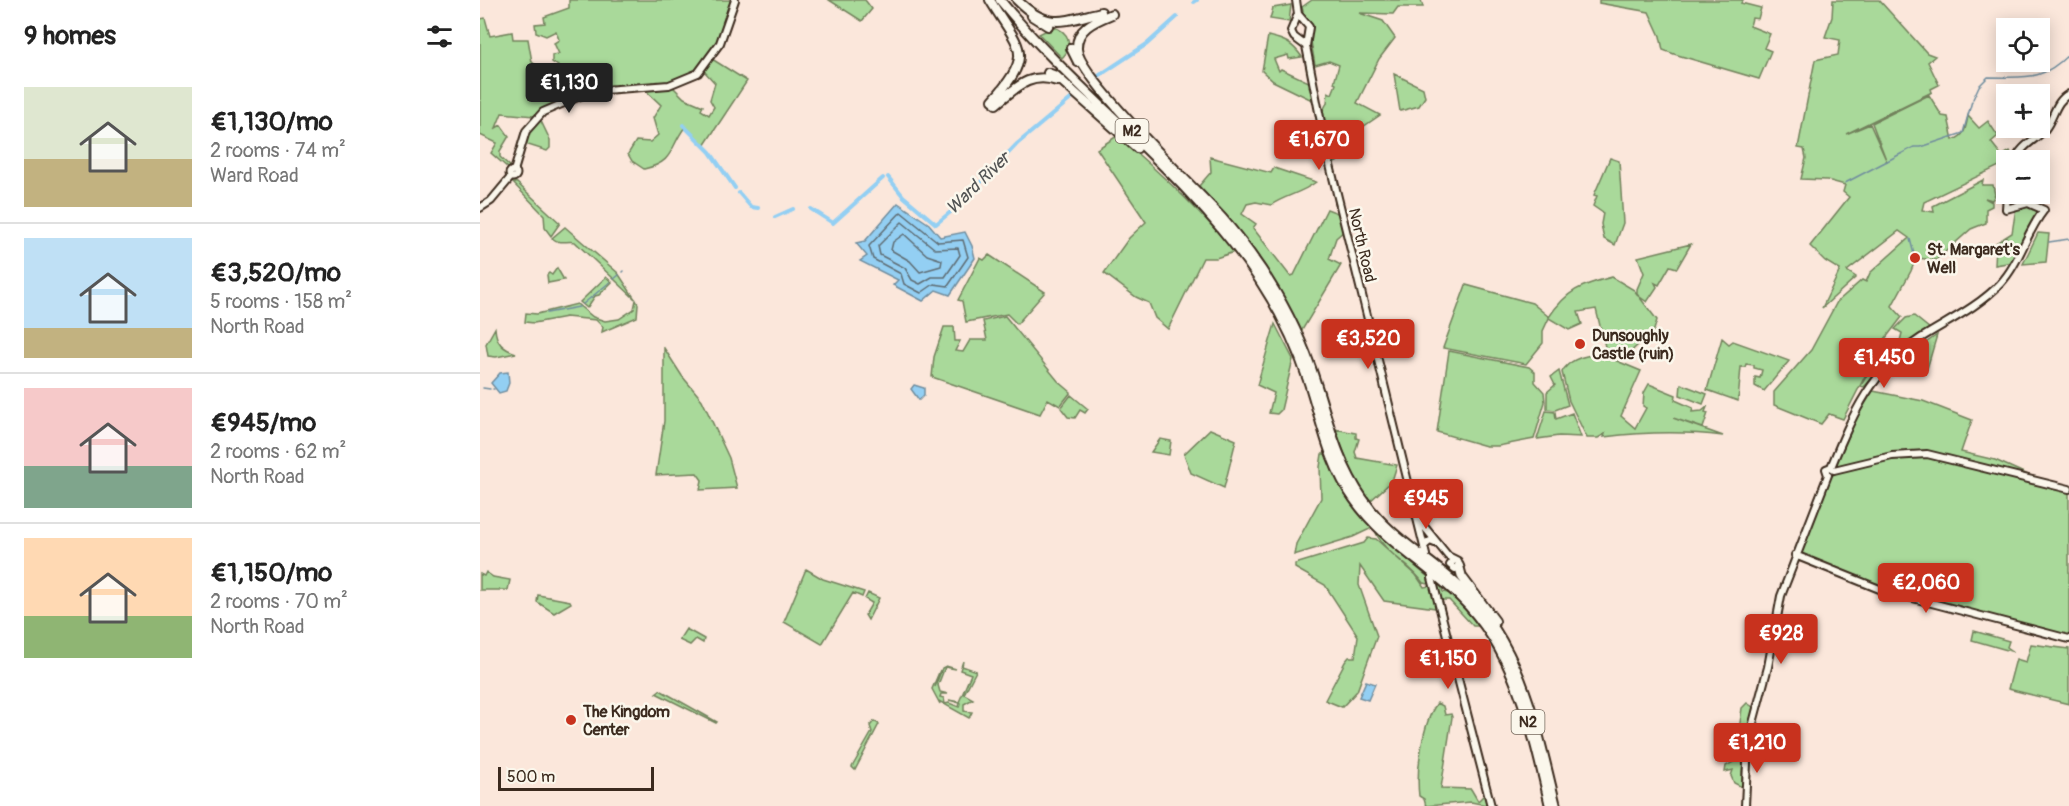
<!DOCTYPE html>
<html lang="en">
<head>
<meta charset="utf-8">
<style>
  :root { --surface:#fff; --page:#f6f6f6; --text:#222; --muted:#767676; --line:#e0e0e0; --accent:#c8321e }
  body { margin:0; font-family:Pangolin,sans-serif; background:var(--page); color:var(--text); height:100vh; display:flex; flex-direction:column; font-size:22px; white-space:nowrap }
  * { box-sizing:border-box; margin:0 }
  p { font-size:20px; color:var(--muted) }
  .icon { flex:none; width:33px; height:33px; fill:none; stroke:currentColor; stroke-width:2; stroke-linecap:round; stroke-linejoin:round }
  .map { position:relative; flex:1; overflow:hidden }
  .side { display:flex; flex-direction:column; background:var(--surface); width:480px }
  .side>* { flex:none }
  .buttons { position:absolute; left:1516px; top:18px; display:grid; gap:12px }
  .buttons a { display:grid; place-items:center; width:54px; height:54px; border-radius:0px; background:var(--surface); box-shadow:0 3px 15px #0003; font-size:30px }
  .scale { position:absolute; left:18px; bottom:15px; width:156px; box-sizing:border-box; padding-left:6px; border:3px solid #3b2a1e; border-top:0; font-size:16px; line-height:21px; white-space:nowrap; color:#3b2a1e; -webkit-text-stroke:4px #fbf7ec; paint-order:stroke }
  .price { position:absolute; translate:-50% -51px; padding:0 14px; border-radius:6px; background:var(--accent); color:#fff; font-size:20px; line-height:39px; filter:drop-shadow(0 2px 3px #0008) }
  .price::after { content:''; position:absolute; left:50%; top:36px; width:18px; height:14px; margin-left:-9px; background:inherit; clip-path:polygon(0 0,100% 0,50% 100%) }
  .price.selected { background:#222; color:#fff }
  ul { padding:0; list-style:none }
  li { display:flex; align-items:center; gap:18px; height:150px; padding:0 24px }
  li+li { border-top:2px solid var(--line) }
  li span { display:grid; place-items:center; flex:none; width:168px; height:120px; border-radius:0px; color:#555 }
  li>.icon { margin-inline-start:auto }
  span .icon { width:72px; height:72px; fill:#fffc; stroke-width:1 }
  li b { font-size:26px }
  h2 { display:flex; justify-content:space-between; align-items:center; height:72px; padding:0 24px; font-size:26px }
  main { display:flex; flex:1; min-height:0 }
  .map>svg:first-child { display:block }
</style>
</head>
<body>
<main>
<section class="side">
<h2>9 homes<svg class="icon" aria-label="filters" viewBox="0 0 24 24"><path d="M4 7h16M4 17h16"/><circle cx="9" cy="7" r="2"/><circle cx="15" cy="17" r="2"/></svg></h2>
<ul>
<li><span style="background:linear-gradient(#dfe7d0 60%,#c2b280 0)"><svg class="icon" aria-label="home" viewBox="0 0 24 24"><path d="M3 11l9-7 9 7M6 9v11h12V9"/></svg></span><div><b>€1,130/mo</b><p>2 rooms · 74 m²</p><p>Ward Road</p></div></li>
<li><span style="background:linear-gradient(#bfe0f5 75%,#c2b280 0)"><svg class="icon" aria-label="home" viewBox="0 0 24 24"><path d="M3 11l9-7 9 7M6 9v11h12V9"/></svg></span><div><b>€3,520/mo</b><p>5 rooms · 158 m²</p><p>North Road</p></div></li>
<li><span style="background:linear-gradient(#f6c9c9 65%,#7fa58c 0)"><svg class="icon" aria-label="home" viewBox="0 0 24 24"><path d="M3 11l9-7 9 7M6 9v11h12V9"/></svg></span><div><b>€945/mo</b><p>2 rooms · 62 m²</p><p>North Road</p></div></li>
<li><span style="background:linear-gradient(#ffd9b3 65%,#8fb573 0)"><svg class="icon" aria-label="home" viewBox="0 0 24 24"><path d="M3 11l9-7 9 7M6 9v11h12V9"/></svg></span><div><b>€1,150/mo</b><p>2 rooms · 70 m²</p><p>North Road</p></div></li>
</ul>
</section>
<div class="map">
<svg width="1589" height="806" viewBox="0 0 1589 806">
  <rect width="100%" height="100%" fill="#fbe7db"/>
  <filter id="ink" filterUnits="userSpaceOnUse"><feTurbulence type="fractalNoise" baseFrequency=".0167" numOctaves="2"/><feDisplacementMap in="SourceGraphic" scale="12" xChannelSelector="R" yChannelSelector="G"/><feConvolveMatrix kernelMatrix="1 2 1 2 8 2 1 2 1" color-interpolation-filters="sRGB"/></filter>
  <g filter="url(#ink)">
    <path fill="#a9d99a" stroke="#72825c" stroke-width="1.5" d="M89,0h164l-14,40 -17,28 -34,15 -78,8 -56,25 -32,-3 -6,15 5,-3 8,11 -9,15v6l12,11h-4l-17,-15 6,-10 -17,-8v-116l5,-1 5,18 22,-4 1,7h15l4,23 20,15 6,-11 -6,-4v-7l7,-1 -5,-11 5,-3 -3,-9 -10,5 -10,-4 -1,-8 10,-1 -1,-6 25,-9z
      M349,0h36l7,9 -10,12z
      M832,0h109l2,7h-25l-5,7 -34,-1 24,8 12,17 -16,21 -22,44 23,12 -20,14 -23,33 -5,2 -10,-52 5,-9 1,-11 4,2 4,-10 -2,-1 5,-18 -10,-4 -14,4 -4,-23 2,-15 -9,-11 -2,-9z
      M1119,0h144l-2,3 20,5 -3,11 -6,-1 -2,8 20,8 -6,14 7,3 -12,28 -85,-25 -11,-4 -3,-14 -11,-24 -50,-9z
      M1353,0h46l48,53 8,3 -7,6 11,23 -8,4 1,3 -86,42 24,-10 17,38 -15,-39 57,-28 13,21 6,1 5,23c12,-4 13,-12 15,-24l11,12 9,-7 10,15 -7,6 11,14 8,-5 4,8 -90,43 -2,8 12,2 -1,-6 50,-26 -1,5h11l2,10 -3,5 -7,-2 7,4v4l-6,3v14l-15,6 -35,31 -20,-2 -5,13 -19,35 10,11 -20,26 -39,76 -14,-5 -8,10 -47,-19v-13l37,-42 26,-48 25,-22 4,2 4,-9 39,-35 -10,-7 -52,40 9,6 -34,31 18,-38 -15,-9 -15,-15 39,-49 -6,-5 2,-7 -18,-5 -26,-1 5,-21 -2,-9 -6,-1 17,-88 23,-5 2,-15 -15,-3 7,-20z
      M811,5l-2,17 -19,-3 3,-11z
      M573,27c16,4 21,19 9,31l-23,-24z
      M788,36c17,4 24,7 34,21l-13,2 -1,-4 -14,4 5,12 2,-2 30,14 -2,4 5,14 -41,-20 -11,-10z
      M232,59l35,22 -43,65 -19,-19c-16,21 -10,35 -41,42l-12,-8 -4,-7 8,-13 14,1 8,-7 -5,-17 8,-13 -18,-17 30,-1 11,11 19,8 -2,4 8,5 5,-8 -4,-7 5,-17 -11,-12z
      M914,74l29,14 2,9 -6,9 -19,5z
      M60,119l10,21v8l-3,3 -22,-7v-10z
      M637,136c40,34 85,75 117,116l-18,6h-13l-35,71 -13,-11 -6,-15 -13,-6 -32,-24 25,-35 17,-16 -49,-73z
      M730,157l61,16 3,-5 42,14c-14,11 -30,13 -45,23l-15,-3 -9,2 -5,10 14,10 -3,4 37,48 4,-1 33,-66 13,5 4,17 -8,7 -7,21 12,6 -40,67c-28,-60 -57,-98 -102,-146l12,-14z
      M1130,158l9,3 4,62 -8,22 -11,-6 -3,-15 2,-11 -10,-7 4,-10 -3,-1z
      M32,182l5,1 43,40 -9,13 -6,-8 -1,-13z
      M1548,204l12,6 -27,52 -18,3 1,-22 16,-10 4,-25z
      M85,227l53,46 17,26 -60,-57c-8,-2 -15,3 -23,-4z
      M1558,233l11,1 -3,28 -23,2z
      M1211,244l-14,24 -7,-2 -11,19 -4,-2 2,4 -10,15 -10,-7v-6l7,-16 -6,-16z
      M509,255l56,37 -28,32 -10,-10 -41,8 -4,-21 -4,-1 22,-42 4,2z
      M77,268l7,12 -16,3 -1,-8 2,-2 3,2z
      M126,277l6,5 -13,13 -4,1 -8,12 -7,-6z
      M1132,277l22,13 23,30 -3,10 -31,29 -16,-4 -11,-46 -18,3 4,12 -13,6 -20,-12 -6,13v12l-17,21 -83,-16 23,-63 66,18 17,14c18,-27 32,-32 63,-40z
      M156,300l2,4 -1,13 -35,15 1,-5 -7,-7 -30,-3 -32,6 -9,-1 1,-9 11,1 40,-10 16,13 12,4 14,-2 15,-10z
      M525,316l53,65 13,11 -11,14 -12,-7 -8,15 -108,-37 2,-20 10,-30h10l1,14h5l-5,10 8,1 7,-12h17l-4,-19z
      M1434,316l16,13 -30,21 -2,-1 4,-16 -7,-4 11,-11z
      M795,324l18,35 -12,51 -4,4 -8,-1 5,-20 -17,-8z
      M15,328c1,15 8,21 21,25l-20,4 -8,-1 -2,-12z
      M1457,335l-10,34 -21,-12z
      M1242,338l7,6 4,-3 56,20 -25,30 -9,-5v-9l5,1 2,-8 -8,-2v-3l-8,-1 -1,3h-4l-3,34 -31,-11z
      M184,348l18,28 20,24 27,58 8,30 -37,2 2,-10 -5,-7 -41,2 8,-54z
      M1402,348l12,7 -30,32 -3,-1z
      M969,351l80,16 6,5v10l9,10 1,10 -11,37 -36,7h-12l-49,-14z
      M1120,354l41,17 -20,45 14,12 11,-20 -3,-2 1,-13 5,-9 27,11 -1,5 18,8 -1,4 10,-1 5,-4 -2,5 3,1 -5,15 -30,-10 50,18c-40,-5 -78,-4 -119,1l1,-3 -7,4h-11l-18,-37 -7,-29c7,-13 24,-17 38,-18z
      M1079,371l9,34 -13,5 -8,-1v-17l8,-7 -4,-8z
      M1201,384l26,10 -4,10 -23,-9z
      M1393,391l50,10 49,19 -11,32 34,8 40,18 -111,-27 -25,1 -63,14 21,-49z
      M591,395l17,14 -3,4 -5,-3 -5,8 -7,-1 -7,-9z
      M1066,411l9,1 1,7 16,-6 9,24 -22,-1 -22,3z
      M730,429l26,11 -12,48 -33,-15 -7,-19z
      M855,429l21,4v5l3,1 -4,13 2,6 40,7 -5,16 -22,20 -17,-26z
      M680,439l11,2 -2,14 -18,-3z
      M842,454h4l13,29 33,45 -19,9 -59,18 2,-11 25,-46 -1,-31z
      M1418,456l38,1 133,33v148l-185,-49 -82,-33 -1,-3 27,-74 11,-8z
      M896,533l52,44 2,7 -7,-1c-12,-19 -37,-28 -47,-50z
      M888,538l8,1 40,36 8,12 6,-1 6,22 -52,-7 -24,-35 -1,19 18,51 -20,55 -15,16 -17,-7 20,-38 4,-5h6l3,-21 -33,-51 -30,-17v-4l69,-21z
      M326,569l17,10 41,13 -2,5 -9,-4 -31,51 -38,-22z
      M6,572l7,5 17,3 -2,10h-28v-16l4,2z
      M955,579l6,6 2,7 8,2 29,32h-7l-24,-26h-9z
      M388,593l11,5 -11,22 -3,-5 7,-12 -7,-4z
      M58,595l32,6 1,2 -17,10 -17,-11z
      M206,629l18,10 -1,4 -7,-4 -6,6 -11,-5z
      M1494,631l35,10 -2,6 7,5 -42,-12z
      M1551,644l38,5v55l-61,-15 8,-30 10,3z
      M483,661l-1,5 14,5 -12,23 9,5 -9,5v7l8,1 -3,6 -30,-17 1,3 -8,-15 8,-19 -5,17 7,-19 4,-2 10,3 -11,-2 -7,18 2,7 8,2h-7l-1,3 4,1 1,6 4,-1 10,4 1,-4 -11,-3 10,2 12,-28 -11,-4z
      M180,690l57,32 -1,1 -60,-30z
      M957,703l6,3 2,9 6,-1 1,3 -11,71 30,1 7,12 7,-7 3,10 -2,1 -15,-3 -45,4 -2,-7 -5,-3c-3,-25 3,-72 18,-93z
      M1267,703l6,4 -11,64v16l-8,-4 -3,-7 2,-6 -8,2 1,-6 9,-5 7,-53z
      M394,721l5,3 -24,46 -3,-3 20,-35 -2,-6z"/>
    <path fill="#93cff3" stroke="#708d9e" stroke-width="1.5" d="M418,203l31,21 11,13 25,-5 7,14 3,12 -25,37 -14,-5 -13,11 -30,-16 5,-5 -38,-19 7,-5 -11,-13 9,-2z
      M28,372l1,11 -3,8 -7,2 -8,-10 9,-10z
      M434,385l10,3v7l-5,5 -8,-11z
      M886,681l9,3 -7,16 -9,-3z"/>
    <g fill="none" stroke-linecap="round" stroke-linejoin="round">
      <path stroke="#5e6c73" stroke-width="1.5" d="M421,212l37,30 25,-2 5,17 -20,29 -14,-2 -13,9 -17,-9 -3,-10 -28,-15 -4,-13z
        M422,222l33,27 23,-1 2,7 -15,22h-13l-12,7 -8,-4 -7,-12 -25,-13 -2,-9z
        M424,234l23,21 15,5 -1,6 -21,6 -10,-11 -19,-11 2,-8z"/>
      <path stroke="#708d9e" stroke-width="1.5" d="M1493,99l6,-13 9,-9c38,0 53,5 81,-23
        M1365,183l69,-36h7l42,-14 9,-32
        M1430,239l5,19
        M1569,242l20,-3
        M143,272l1,-1
        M134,279l5,-4
        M103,304l27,-22
        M67,313l32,-6
        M3,388l7,1
        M13,389h1"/>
      <path stroke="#93cff3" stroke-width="4" d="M714,2l3,-2
        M617,77l50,-33 30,-27
        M203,125l27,27 25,36
        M408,177l15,19 33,28 23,-19 58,-61 55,-46
        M259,193l12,14 7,1
        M331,209l22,14 50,-45
        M295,217l18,-8"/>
      <defs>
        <path id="major" d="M816,0l2,14 -7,17 3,6 12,9
          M818,14l11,13 -3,19 21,107 99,402
          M1536,160c4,-14 20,-20 29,-31 9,-11 10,-28 24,-35
          M29.5 174a3.5 3.5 0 1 1 7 0a3.5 3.5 0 1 1-7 0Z
          M34,171l12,-40 17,-19 49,-21 77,-6 29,-12 22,-30 15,-43
          M0,208l11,-7 20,-24
          M1354,470l58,-14 35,-2 142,35
          M938,519l30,37 10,5 1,5 -4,3 -5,-4 4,-5
          M944,546l6,-5 5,2
          M1315,555l87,35 187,49
          M952,578l59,228
          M1265,806l3,-64 20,-75 13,-71 47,-121 -2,-6 5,-2c22,-54 40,-96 90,-129 27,-17 57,-31 79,-54 20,-21 26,-52 44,-74l-16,-7 -22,6 1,-15"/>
        <path id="highway" d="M510,0c28,47 47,52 3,100
          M520,0c80,98 189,173 259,279 21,32 38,67 50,104 13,40 20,81 45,116 30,43 71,63 106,98 56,54 73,136 90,209
          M537,0c31,31 47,21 84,12
          M632,14c-17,7 -36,14 -35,35 2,29 120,141 145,169 38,44 70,96 89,150 16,46 24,91 52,131 26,39 67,59 100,91 59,57 74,139 93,216
          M552,16l16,10
          M591,48l7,14
          M568,73l8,3 81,72
          M516,104c19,-15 34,-33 61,-23
          M979,566l3,11 33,44"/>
      </defs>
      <use href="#major" stroke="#3b2a1e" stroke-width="10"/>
      <use href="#highway" stroke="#3b2a1e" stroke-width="12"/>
      <use href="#major" stroke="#fbf7ec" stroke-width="6"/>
      <use href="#highway" stroke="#fbf7ec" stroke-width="8"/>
    </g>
  </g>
  <g fill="#c8321e" stroke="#fbf7ec" stroke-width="2">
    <circle cx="1435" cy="258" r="6"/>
    <circle cx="1100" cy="344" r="6"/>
    <circle cx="91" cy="720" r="6"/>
  </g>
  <g text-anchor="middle" stroke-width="5" stroke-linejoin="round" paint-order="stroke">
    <g fill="#fbf7ec" stroke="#75685c" stroke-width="1.5">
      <rect x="635.5" y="119" width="33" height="24" rx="4.5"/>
      <rect x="1031.5" y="710" width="33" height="24" rx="4.5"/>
    </g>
    <g font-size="15" font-weight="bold" fill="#3b2a1e">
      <text x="652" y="136">M2</text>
      <text x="1048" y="727">N2</text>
    </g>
    <g font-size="16" fill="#3b2a1e" stroke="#fbf7ec">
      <text transform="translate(883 245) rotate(77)" y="6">North Road</text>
    </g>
    <g font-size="16" font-weight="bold" fill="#3b2a1e" stroke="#fbf7ec" text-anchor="start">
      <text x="1447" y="255">St. Margaret's<tspan x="1447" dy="18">Well</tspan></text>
      <text x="1112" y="341">Dunsoughly<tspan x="1112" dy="18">Castle (ruin)</tspan></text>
      <text x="103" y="717">The Kingdom<tspan x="103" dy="18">Center</tspan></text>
    </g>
    <g font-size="18" font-style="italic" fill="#515353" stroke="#fbf7ec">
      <text transform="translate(498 183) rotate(-44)" y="6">Ward River</text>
    </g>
  </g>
</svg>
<div class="buttons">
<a><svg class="icon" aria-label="locate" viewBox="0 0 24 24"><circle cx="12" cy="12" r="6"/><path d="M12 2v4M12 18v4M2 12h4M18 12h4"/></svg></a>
<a>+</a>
<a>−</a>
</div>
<div class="scale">500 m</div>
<b class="price selected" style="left:89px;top:114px">€1,130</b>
<b class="price" style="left:839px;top:171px">€1,670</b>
<b class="price" style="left:888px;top:370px">€3,520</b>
<b class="price" style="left:1404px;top:389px">€1,450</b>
<b class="price" style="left:946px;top:530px">€945</b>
<b class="price" style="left:1446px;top:614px">€2,060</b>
<b class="price" style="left:1301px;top:665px">€928</b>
<b class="price" style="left:968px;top:690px">€1,150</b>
<b class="price" style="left:1277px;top:774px">€1,210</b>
</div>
</main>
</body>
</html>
